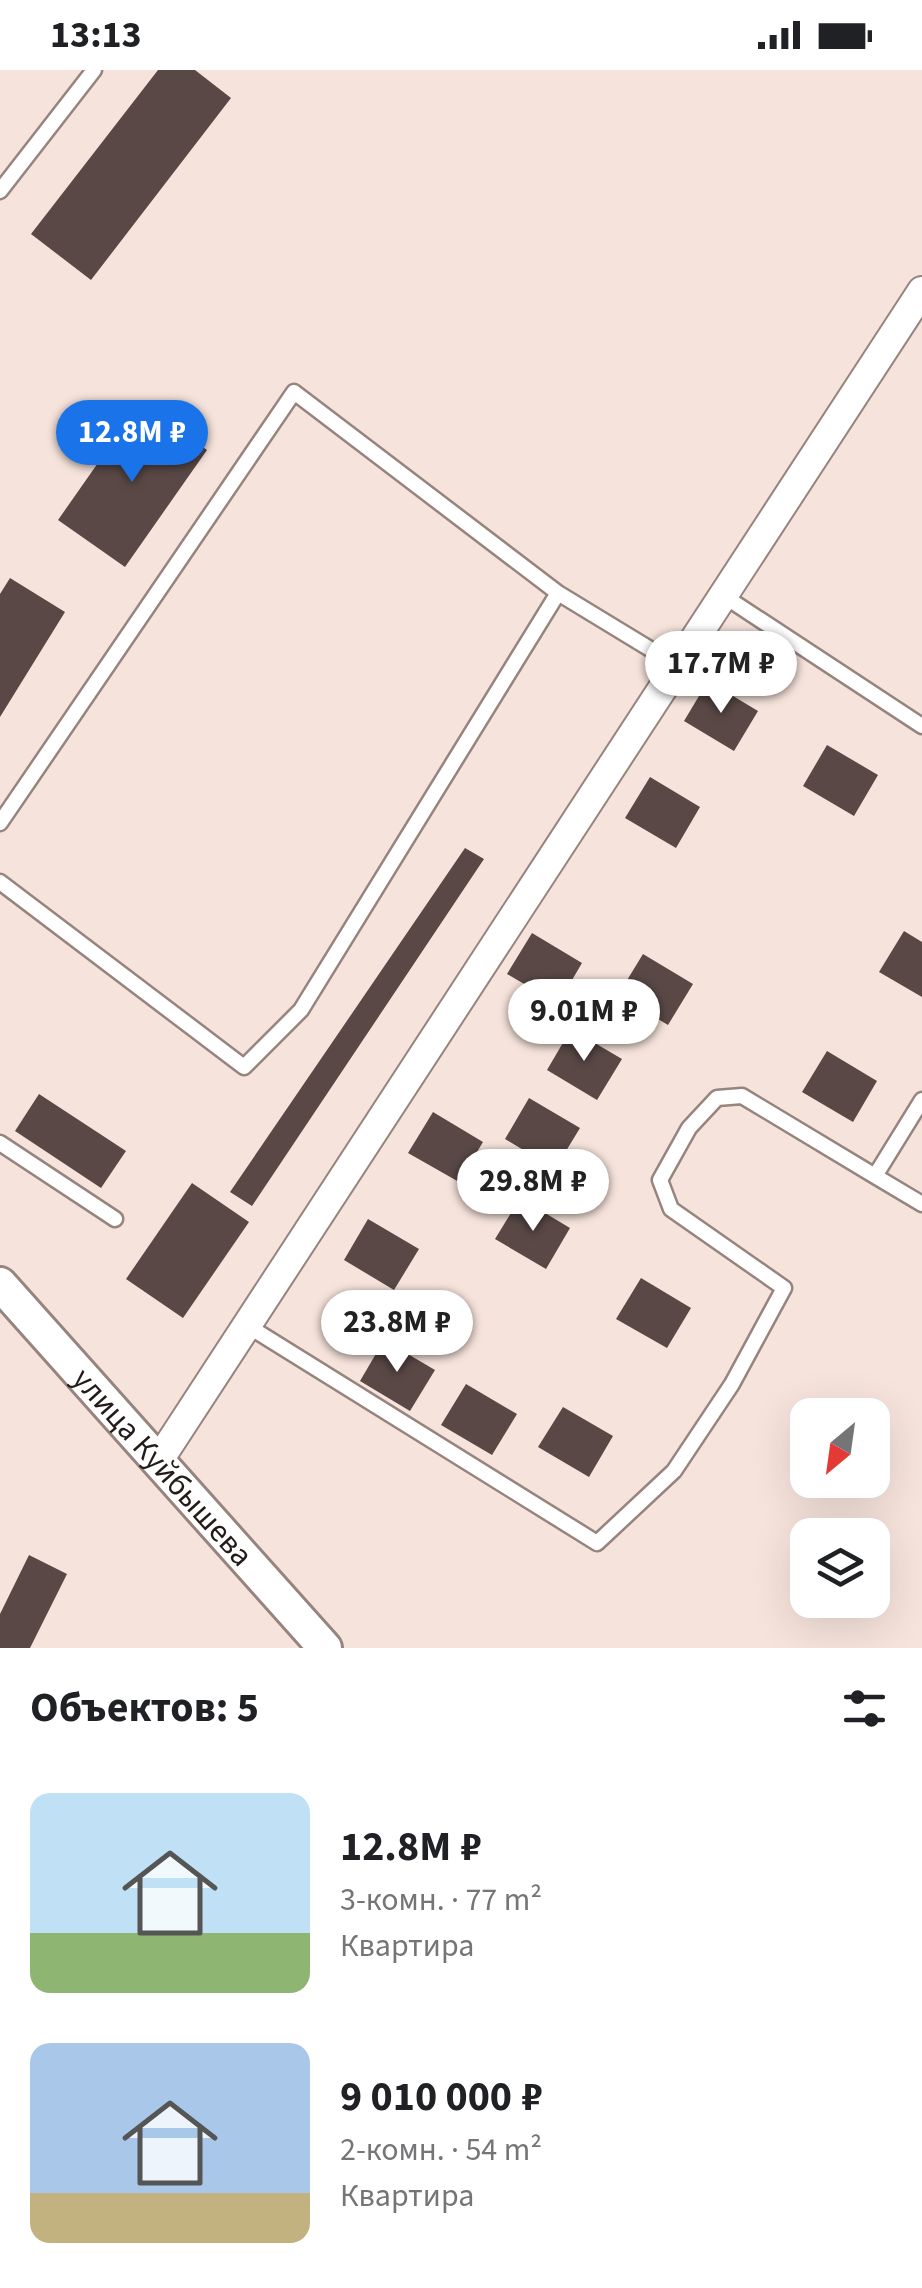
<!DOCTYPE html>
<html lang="ru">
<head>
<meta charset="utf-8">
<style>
  :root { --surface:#fff; --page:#f6f6f6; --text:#202124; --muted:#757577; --accent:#1a73e8 }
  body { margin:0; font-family:"Source Sans 3",sans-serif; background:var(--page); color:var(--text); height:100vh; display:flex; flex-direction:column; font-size:38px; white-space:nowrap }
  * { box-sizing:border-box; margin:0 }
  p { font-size:32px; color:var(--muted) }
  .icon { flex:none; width:55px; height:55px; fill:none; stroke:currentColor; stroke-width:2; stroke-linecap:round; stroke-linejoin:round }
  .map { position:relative; height:1578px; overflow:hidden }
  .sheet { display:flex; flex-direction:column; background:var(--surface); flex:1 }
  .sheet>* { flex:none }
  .needle { width:65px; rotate:209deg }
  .buttons { position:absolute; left:790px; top:1328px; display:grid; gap:20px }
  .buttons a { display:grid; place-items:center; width:100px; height:100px; border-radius:20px; background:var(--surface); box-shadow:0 10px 40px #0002; font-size:50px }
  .price { position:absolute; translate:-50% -85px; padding:0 22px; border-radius:35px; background:#fff; color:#222; font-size:32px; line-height:65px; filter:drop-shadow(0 2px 5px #0008) }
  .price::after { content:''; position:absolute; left:50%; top:60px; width:30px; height:22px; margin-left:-15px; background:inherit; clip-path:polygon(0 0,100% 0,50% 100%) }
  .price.selected { background:var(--accent); color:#fff }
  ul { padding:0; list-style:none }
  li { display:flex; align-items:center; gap:30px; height:250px; padding:0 30px }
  li span { display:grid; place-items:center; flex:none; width:280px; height:200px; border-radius:20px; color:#555 }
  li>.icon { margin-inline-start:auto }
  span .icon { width:120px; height:120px; fill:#fffc; stroke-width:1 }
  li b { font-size:42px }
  h2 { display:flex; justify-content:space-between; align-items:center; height:120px; padding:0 30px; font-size:42px }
  .status { display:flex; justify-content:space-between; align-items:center; height:70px; padding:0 50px; background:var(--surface); direction:ltr }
  .status svg { height:28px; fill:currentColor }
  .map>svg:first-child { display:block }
</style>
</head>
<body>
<div class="status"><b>13:13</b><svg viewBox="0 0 49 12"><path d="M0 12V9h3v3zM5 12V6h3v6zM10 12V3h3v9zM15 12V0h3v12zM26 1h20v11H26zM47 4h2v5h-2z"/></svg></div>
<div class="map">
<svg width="922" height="1578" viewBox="0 0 922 1578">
  <rect width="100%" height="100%" fill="#f6e3dc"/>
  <path fill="#594846" d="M158,0h37l36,28 -140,182 -60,-46z
    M140,333l67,47 -82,117 -67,-47z
    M10,508l55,34 -65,105v-123z
    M708,611l50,30 -24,40 -50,-30z
    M827,675l51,30 -24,41 -51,-30z
    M650,707l50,30 -24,41 -51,-30z
    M465,778l19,11 -232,347 -22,-14z
    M904,861l18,11v55l-43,-25z
    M532,863l50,30 -24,41 -51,-30z
    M643,884l50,30 -25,41 -50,-30z
    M571,959l51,30 -25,41 -50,-30z
    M827,981l50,30 -24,41 -51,-30z
    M39,1024l87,57 -25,37 -86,-57z
    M529,1028l51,30 -25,41 -50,-30z
    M433,1042l50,30 -24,40 -51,-29z
    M192,1113l57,39 -66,96 -57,-39z
    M520,1128l50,30 -24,41 -51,-30z
    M368,1149l51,30 -25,41 -50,-30z
    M641,1208l50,30 -24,40 -51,-29z
    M384,1270l51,30 -25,41 -50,-30z
    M466,1314l51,30 -25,41 -51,-30z
    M563,1337l50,29 -24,41 -51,-30z
    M29,1485l38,19 -37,74h-30v-34z"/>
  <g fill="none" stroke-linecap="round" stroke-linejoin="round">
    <defs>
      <path id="service" d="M0,121l94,-121
        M558,523l120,73
        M724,526l198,130
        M0,753l294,-431 264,201 -257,417 -57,57 -244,-185
        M0,1073l115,76
        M875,1106l47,28
        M248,1256l349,217 77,-72 58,-87 52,-96 -113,-79 -11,-29 29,-52 28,-30 25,-2 133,80 47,-76"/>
      <path id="minor" d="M159,1390l763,-1169"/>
      <g id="tertiary">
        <path id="s1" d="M0,1214l325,364"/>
      </g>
    </defs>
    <use href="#service" stroke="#96847e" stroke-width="19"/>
    <use href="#minor" stroke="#96847e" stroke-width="32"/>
    <use href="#tertiary" stroke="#96847e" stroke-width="38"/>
    <use href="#service" stroke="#fff" stroke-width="14"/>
    <use href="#minor" stroke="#fff" stroke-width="28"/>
    <use href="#tertiary" stroke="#fff" stroke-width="32"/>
  </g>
  <g text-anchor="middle" stroke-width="10" stroke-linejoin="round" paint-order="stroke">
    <g font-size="32" fill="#221b19" stroke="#fff">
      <text dy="11" stroke="none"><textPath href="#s1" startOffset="245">улица Куйбышева</textPath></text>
    </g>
  </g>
</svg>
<div class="buttons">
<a><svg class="needle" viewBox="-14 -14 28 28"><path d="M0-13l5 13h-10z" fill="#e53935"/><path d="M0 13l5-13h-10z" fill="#757577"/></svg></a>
<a><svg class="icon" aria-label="layers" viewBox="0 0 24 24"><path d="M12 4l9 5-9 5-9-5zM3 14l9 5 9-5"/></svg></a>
</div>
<b class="price selected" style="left:132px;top:415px">12.8M ₽</b>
<b class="price" style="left:721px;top:646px">17.7M ₽</b>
<b class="price" style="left:584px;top:994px">9.01M ₽</b>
<b class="price" style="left:533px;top:1164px">29.8M ₽</b>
<b class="price" style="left:397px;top:1305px">23.8M ₽</b>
</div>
<section class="sheet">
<h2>Объектов: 5<svg class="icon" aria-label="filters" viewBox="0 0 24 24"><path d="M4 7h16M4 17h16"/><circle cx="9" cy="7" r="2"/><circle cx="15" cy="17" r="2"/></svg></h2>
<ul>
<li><span style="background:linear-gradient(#bfe0f5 70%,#8fb573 0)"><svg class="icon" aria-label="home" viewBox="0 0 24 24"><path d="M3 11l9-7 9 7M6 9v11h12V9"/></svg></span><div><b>12.8M ₽</b><p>3-комн. · 77 m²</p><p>Квартира</p></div></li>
<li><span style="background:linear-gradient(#a9c7e8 75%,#c2b280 0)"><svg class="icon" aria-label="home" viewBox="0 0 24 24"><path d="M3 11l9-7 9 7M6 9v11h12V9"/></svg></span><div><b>9 010 000 ₽</b><p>2-комн. · 54 m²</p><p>Квартира</p></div></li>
</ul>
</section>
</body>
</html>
